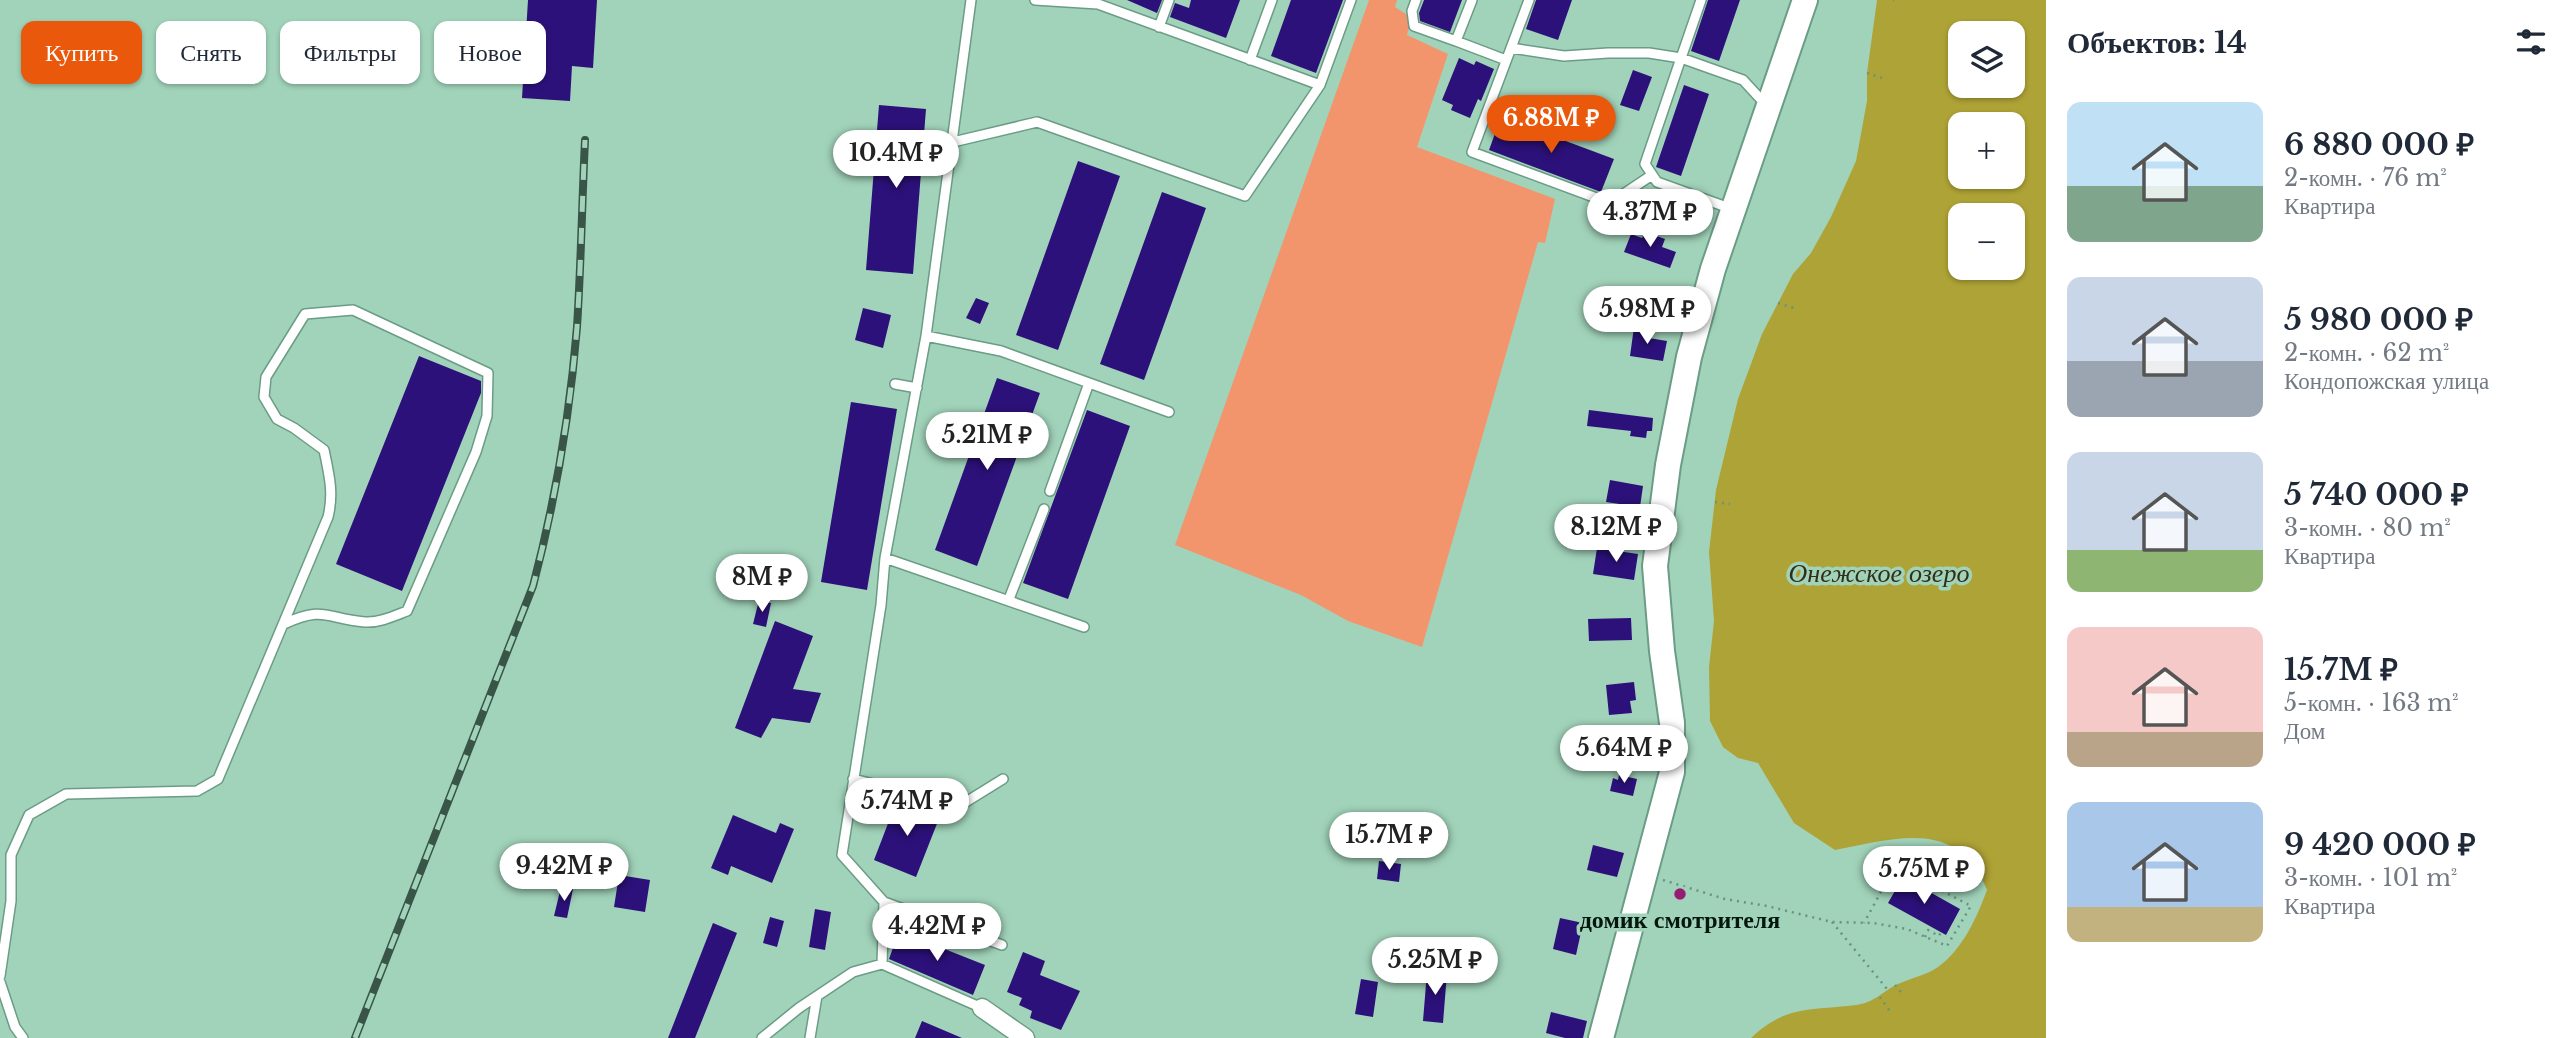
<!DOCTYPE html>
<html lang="ru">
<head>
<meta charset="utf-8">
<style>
  :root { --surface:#fff; --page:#f6f6f7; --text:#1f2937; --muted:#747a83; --accent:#ea580c }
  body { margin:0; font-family:"Libre Baskerville",serif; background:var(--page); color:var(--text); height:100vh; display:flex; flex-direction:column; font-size:26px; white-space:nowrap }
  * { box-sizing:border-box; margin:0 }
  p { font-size:23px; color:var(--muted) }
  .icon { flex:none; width:38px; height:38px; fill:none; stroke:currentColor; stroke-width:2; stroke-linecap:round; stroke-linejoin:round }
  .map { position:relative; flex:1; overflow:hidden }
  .details { display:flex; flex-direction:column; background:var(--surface); width:525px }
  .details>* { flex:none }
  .hud { position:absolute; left:21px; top:21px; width:665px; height:63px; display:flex; gap:14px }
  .fabs { position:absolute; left:1948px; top:21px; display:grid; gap:14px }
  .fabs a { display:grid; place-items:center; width:77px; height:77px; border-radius:14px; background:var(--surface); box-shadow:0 2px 5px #0004; font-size:35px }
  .price { position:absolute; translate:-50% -60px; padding:0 16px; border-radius:24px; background:#fff; color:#222; font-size:23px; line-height:46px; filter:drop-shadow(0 2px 4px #0008) }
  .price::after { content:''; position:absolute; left:50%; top:42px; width:21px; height:16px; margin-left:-10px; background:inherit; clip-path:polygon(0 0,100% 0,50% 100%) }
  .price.current { background:var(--accent); color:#fff }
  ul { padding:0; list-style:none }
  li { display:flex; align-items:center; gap:21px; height:175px; padding:0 21px }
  li span { display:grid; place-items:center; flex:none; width:196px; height:140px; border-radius:14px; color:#555 }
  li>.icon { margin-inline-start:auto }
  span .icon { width:84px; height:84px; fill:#fffc; stroke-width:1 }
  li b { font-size:30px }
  h2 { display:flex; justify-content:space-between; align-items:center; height:84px; padding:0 21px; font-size:30px }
  .pill { padding:0 24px; border-radius:14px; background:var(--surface); box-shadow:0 2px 5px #0004; font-size:24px; line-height:63px }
  .pill.current { background:var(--accent); color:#fff }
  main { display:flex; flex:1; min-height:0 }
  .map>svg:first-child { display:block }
</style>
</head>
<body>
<main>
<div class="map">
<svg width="2046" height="1038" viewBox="0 0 2046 1038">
  <rect width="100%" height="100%" fill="#a1d3ba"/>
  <path fill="#f2956d" d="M1369,0h28l-2,7 17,11 -5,17 41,19 -31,93 138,52 -10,44 -7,-1 -116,405 -74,-26 -47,-26 -126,-50z"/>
  <path fill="#aea336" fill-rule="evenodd" d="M1877,0h169v1038h-295c36,-34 60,-27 105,-33 18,-2 27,-14 42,-21 13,-6 29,-9 40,-17 25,-18 39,-50 49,-77 -29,-73 -92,-51 -152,-40l-41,-27 -36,-60 -20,-5 -15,-11 -13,-26 -1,-54 5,-46 -5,-69 7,-62 22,-91 24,-65 31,-60 18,-21 20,-36 25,-56 11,-60v-28zM1960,33h52v53h-52zM1960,124h52v53h-52zM1960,215h52v53h-52z"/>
  <path fill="#2c117a" d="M528,0h69l-4,68 -21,-2 -2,35 -48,-3z
    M1127,0h35l-5,13z
    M1191,0h49l-14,38 -56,-21 5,-14 14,5z
    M1291,0h52l-27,73 -45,-17z
    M1424,0h38l-12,32 -30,-11 -1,-8z
    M1536,0h36l-14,40 -32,-11z
    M1708,0h32l-21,61 -28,-10z
    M1459,58l15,7 2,-4 18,8 -13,32 -3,-2 -8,19 -19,-8 2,-5 -11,-5z
    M1633,70l19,7 -13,34 -19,-6z
    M1684,85l25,9 -28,82 -25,-9z
    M879,105l47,4 -13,165 -47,-4z
    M1501,117l113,42 -13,33 -112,-42z
    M1078,161l42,15 -62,174 -42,-15z
    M1162,192l44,16 -62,172 -44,-16z
    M1645,232l20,7 -3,8 14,5 -6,16 -46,-16 7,-18 11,4z
    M976,298l13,5 -9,21 -14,-6z
    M863,308l28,7 -8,33 -28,-8z
    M1634,327l16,2 -1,9 18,3 -4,20 -33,-5z
    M419,356l62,25v12l-79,198 -66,-27z
    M997,378l43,15 -63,173 -42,-16z
    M851,402l46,7 -30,181 -46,-8z
    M1087,410l43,16 -62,173 -45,-16z
    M1589,410l64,8 -1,13h-5l-1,7 -16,-2 1,-5 -44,-5z
    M1610,480l33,6 -3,21 -34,-5z
    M1597,548l41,6 -4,26 -41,-6z
    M759,600l12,3 -5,24 -13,-3z
    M1631,618l1,22 -43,1 -1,-22z
    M775,621l38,15 -20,53 28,4 -11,30 -38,-5 -11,20 -26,-10z
    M1634,682l2,18 -6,1 2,12 -23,2 -3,-30z
    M1619,775l18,4 -4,17 -23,-5 3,-13 5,2z
    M897,800l43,16 -24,61 -42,-17z
    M733,815l43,18 4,-10 14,6 -22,54 -41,-17 -3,9 -17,-7z
    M1593,845l31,8 -7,24 -30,-7z
    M1379,861l22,3 -2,18 -22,-3z
    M619,875l31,5 -5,32 -31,-5z
    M1903,877l57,32 -14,26 -58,-32z
    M561,887l12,2 -6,29 -13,-2z
    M815,909l16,3 -6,38 -16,-3z
    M770,917l14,4 -7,26 -14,-4z
    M1560,918l23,5 -7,32 -23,-6z
    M713,923l24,10 -42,105h-27z
    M899,931l86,34 -12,30 -84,-36z
    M1023,952l22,9 -5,14 40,16 -19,39 -31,-12 2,-7 -13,-6 3,-7 -15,-6z
    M1427,972l20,1 -4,50 -20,-2z
    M1361,979l17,3 -5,35 -18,-3z
    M1551,1012l36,9 -4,17h-18l-19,-5z
    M922,1021l40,17h-47z"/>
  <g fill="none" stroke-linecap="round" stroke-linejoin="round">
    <defs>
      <path id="lane" d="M1035,0l63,4 222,81
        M1416,0l-4,11 2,15 42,15
        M1472,0l-16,41 50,19
        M1529,0l-57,152 138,51 42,-28
        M1159,27l10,-27
        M1511,48l53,8 44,-3h41l32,5 20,-58
        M1250,60l22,-60
        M953,142l84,-20 208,74 75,-111 31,-85
        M1732,209l-75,-27 -12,-18 36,-106 62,22 24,26
        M926,336l75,15 168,61
        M895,384l22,4
        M1050,491l39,-108
        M885,558l199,69
        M1009,599l35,-90
        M853,779l108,26 42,-26
        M884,902l-42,-47 39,-250 4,-47 41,-222 45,-336
        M882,964l2,-62 118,43
        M0,976l11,-75v-46l18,-40 37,-21 131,-3 21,-12 110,-262c6,-24 1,-43 -4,-67l-30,-22 -17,-9 -13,-22 2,-20 39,-63 48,-4 135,63 -1,43 -11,36 -69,159c-13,5 -28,12 -42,11 -39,-3 -40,-17 -81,2
        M0,982l15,45 8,11
        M762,1038l37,-30 54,-36 29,-8 100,44
        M810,1038l7,-42"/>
      <path id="street" d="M982,1008l43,30"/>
      <path id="secondary" d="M1601,1038l71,-266v-49l-10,-72 -7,-85 13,-101 21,-108 24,-88 92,-269"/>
    </defs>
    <use href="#lane" stroke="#6b9c85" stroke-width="12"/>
    <use href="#street" stroke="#6b9c85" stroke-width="21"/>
    <use href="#secondary" stroke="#6b9c85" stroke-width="28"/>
    <path stroke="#6a927e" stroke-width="2.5" stroke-dasharray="2 5" stroke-linecap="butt" d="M1893,0h1
      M1867,73l15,5
      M1778,303l19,6
      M1715,502l15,2
      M1663,880l62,19 42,7 65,16 41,1 34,6 40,17 24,-40 -76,-40 -31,57
      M1832,922l55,67
      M1925,937l3,-7 11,6 2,-4
      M1895,985l6,7
      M1880,997l11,16"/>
    <use href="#lane" stroke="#fff" stroke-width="9"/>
    <use href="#street" stroke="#fff" stroke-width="18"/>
    <use href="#secondary" stroke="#fff" stroke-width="24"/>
    <defs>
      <path id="rail" d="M355,1038l178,-452c22,-84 37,-172 44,-259 4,-62 5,-125 8,-187"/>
    </defs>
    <use href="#rail" stroke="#385547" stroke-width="8"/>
    <use href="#rail" stroke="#a1d3ba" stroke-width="5" stroke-dasharray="16" stroke-linecap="butt"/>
  </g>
  <circle fill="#991c74" stroke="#a1d3ba" stroke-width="2.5" cx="1680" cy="894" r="7"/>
  <g text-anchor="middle" stroke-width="7" stroke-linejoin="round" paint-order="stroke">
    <g font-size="24" font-weight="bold" fill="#04170e" stroke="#a1d3ba">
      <text x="1680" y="928">домик смотрителя</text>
    </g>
    <g font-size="26" font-style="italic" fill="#322f18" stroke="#a1d3ba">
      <text x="1879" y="582">Онежское озеро</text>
    </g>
  </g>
</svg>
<div class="fabs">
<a><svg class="icon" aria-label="layers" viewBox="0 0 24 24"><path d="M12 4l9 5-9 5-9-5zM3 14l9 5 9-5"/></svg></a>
<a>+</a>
<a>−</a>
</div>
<b class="price current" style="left:1551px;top:155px">6.88M ₽</b>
<b class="price" style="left:896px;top:190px">10.4M ₽</b>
<b class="price" style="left:1650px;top:249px">4.37M ₽</b>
<b class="price" style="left:1647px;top:346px">5.98M ₽</b>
<b class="price" style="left:987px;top:472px">5.21M ₽</b>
<b class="price" style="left:1616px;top:564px">8.12M ₽</b>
<b class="price" style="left:762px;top:614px">8M ₽</b>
<b class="price" style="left:1624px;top:785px">5.64M ₽</b>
<b class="price" style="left:907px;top:838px">5.74M ₽</b>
<b class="price" style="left:1389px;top:872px">15.7M ₽</b>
<b class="price" style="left:564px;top:903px">9.42M ₽</b>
<b class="price" style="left:1924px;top:906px">5.75M ₽</b>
<b class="price" style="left:937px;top:963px">4.42M ₽</b>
<b class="price" style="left:1435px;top:997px">5.25M ₽</b>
<div class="hud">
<a class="pill current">Купить</a>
<a class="pill">Снять</a>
<a class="pill">Фильтры</a>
<a class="pill">Новое</a>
</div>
</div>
<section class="details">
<h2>Объектов: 14<svg class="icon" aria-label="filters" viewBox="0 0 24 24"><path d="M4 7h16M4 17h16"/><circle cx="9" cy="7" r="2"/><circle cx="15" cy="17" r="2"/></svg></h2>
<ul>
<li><span style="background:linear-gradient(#bfe0f5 60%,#7fa58c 0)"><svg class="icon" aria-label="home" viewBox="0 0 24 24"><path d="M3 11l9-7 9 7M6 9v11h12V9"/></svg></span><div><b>6 880 000 ₽</b><p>2-комн. · 76 m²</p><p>Квартира</p></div></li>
<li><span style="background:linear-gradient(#c9d6e8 60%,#9aa5b1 0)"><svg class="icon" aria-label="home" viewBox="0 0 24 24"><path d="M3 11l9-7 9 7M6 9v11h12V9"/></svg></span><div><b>5 980 000 ₽</b><p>2-комн. · 62 m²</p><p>Кондопожская улица</p></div></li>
<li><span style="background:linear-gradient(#c9d6e8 70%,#8fb573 0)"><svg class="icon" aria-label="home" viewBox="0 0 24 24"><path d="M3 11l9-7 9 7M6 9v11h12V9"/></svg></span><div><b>5 740 000 ₽</b><p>3-комн. · 80 m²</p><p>Квартира</p></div></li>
<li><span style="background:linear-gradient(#f6c9c9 75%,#b9a48a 0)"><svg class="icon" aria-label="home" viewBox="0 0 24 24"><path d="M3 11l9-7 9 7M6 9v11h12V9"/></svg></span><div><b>15.7M ₽</b><p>5-комн. · 163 m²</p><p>Дом</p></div></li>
<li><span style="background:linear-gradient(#a9c7e8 75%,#c2b280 0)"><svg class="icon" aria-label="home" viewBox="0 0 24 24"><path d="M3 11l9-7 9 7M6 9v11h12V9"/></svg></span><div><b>9 420 000 ₽</b><p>3-комн. · 101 m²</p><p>Квартира</p></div></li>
</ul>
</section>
</main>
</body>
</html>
